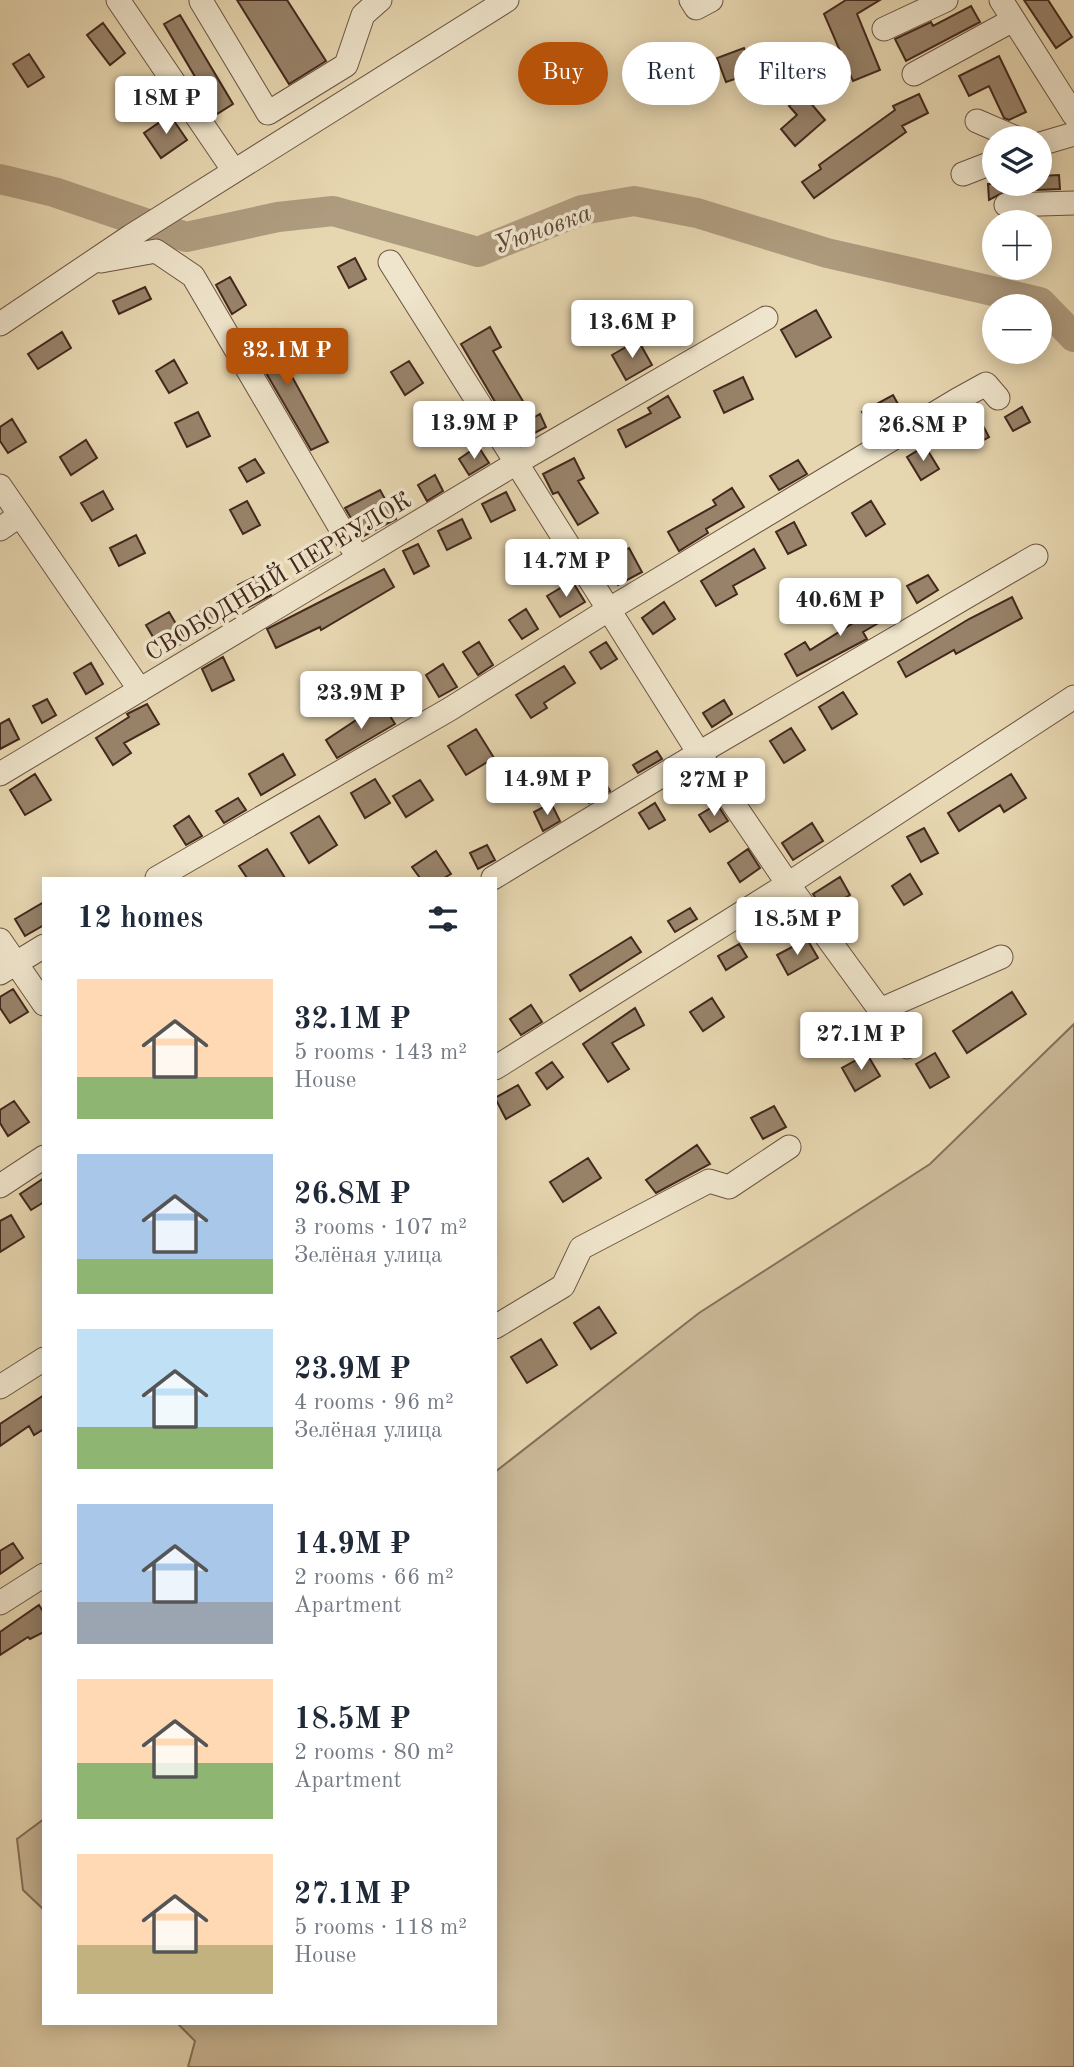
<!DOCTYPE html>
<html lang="en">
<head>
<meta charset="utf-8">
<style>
  :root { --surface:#fff; --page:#f2f2f3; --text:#1f2937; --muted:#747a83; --accent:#b45309 }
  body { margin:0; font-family:"Old Standard TT",serif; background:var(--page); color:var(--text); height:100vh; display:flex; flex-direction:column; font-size:26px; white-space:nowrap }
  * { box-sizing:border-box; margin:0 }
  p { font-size:23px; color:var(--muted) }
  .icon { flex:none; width:38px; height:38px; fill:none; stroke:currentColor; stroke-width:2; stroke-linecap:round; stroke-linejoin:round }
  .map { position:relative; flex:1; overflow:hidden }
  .drawer { position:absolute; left:42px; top:877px; width:455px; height:1148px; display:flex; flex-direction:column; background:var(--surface); border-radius:0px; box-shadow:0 4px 18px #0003 }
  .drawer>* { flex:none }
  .banner { position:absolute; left:518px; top:42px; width:450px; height:63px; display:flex; gap:14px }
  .controls { position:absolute; left:982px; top:126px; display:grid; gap:14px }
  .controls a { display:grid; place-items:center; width:70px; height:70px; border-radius:50%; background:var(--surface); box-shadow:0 4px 18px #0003; font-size:35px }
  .price { position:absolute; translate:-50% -60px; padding:0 16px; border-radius:7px; background:#fff; color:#222; font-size:23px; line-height:46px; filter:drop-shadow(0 2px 4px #0008) }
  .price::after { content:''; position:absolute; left:50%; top:42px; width:21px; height:16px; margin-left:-10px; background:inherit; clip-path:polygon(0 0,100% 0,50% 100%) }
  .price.selected { background:var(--accent); color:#fff }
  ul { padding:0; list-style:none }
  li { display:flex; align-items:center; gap:21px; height:175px; padding:0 35px }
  li span { display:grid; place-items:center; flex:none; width:196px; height:140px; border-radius:0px; color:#555 }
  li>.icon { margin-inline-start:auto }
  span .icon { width:84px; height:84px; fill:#fffc; stroke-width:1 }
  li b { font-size:30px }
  h2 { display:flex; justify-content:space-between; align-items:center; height:84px; padding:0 35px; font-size:30px }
  .chip { padding:0 24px; border-radius:32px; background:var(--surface); box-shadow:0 4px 18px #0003; font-size:24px; line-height:63px }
  .chip.selected { background:var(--accent); color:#fff }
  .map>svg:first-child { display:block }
</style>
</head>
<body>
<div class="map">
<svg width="1074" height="2067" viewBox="0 0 1074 2067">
  <rect width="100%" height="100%" fill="#e7d7b1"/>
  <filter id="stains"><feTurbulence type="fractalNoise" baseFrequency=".00286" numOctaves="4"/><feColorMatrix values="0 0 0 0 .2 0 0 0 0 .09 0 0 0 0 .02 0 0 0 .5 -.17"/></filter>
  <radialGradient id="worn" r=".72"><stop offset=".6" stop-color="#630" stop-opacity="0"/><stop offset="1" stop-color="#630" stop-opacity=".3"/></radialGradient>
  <path fill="#cbb998" stroke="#87705a" stroke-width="2" d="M1074,1024v1043h-886l7,-26 -18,-18h318v-551l204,-159 231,-149z
    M44,1819v91l-21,-20 -6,-51z"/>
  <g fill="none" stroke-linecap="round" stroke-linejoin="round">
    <path stroke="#af9c7f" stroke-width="30" d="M0,179l54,13 132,45 92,-20 55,-6 145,41 104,-42 52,-9 63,12 130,40 213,49 34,35"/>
  </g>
  <path fill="#98836a" stroke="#43281d" stroke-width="2" d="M237,0h50l39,61 -37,23z
    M846,0h34l-23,14 23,56 -27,11 -29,-67z
    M1024,0h24l24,37 -16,11z
    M971,6l9,16 -74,39 -11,-22 36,-17 2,4z
    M180,15l53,89 -16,10 -53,-90z
    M103,23l22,30 -15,12 -23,-30z
    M744,48l9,25 -27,9 -9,-24z
    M29,54l15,23 -16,10 -15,-23z
    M999,56l27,56 -17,8 -5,-2 -15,-32 -20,10 -10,-20z
    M803,94l22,26 -30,26 -14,-17 16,-14 -8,-9z
    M919,94l9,19 -26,13 4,6 -92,66 -12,-16 19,-13 -2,-4 76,-55 -2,-4z
    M170,115l17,25 -26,18 -17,-25z
    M1059,175l1,14 -54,2 -17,9 -1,-16h52v-8z
    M355,258l11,21 -17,9 -11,-21z
    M230,277l16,28 -14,9 -16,-29z
    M145,287l6,12 -32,15 -6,-13z
    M816,310l15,27 -35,20 -15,-27z
    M490,327l11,20 -8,4 40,67 7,-4 6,13 -19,10 -16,-31 -10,6 -40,-68z
    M272,329l12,22 -5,2 49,89 -17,8 -63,-108z
    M62,332l9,16 -33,21 -10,-15z
    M638,340l14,25 -26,15 -14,-25z
    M174,360l13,23 -18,10 -13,-22z
    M409,361l14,22 -18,12 -14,-23z
    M743,377l10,22 -29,14 -10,-22z
    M893,395l10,18 -31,17 -10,-18z
    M668,396l12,21 -54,30 -8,-17 33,-17 -3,-5z
    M1022,407l8,15 -17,9 -8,-14z
    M198,412l12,24 -23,11 -12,-24z
    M978,416l11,21 -18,10 -12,-21z
    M12,419l14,23 -18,11 -8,-12v-14z
    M86,440l11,18 -26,17 -11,-18z
    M478,446l11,17 -20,12 -10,-16z
    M925,446l14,23 -18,11 -14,-23z
    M574,458l10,20 -6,3 20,32 -20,12 -20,-33 -5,2 -10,-20z
    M255,459l9,14 -17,9 -8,-14z
    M798,460l9,14 -28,16 -9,-14z
    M435,475l8,16 -16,10 -9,-16z
    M732,488l12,19 -38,22 2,4 -29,18 -11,-19 48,-27 -3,-5z
    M380,490l16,29 -34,18 -17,-29z
    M103,491l10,18 -21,12 -11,-18z
    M506,492l9,18 -24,12 -9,-18z
    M247,501l13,24 -17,9 -13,-24z
    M871,501l14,23 -19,12 -14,-23z
    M462,519l9,19 -24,12 -9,-19z
    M794,522l12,23 -18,9 -12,-22z
    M136,535l9,18 -26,13 -9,-18z
    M320,543l9,15 -20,12 -9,-15z
    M418,544l11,22 -15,8 -11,-23z
    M629,548l13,24 -24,13 -13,-24z
    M754,549l11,19 -32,18 4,8 -21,12 -15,-25z
    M384,569l10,18 -73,43 -1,-3 -44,21 -9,-19z
    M260,574l11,21 -22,12 -11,-22z
    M928,575l10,15 -21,13 -10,-17z
    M572,581l13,21 -25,15 -13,-21z
    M882,593l12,21 -31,18 4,7 -70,37 -12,-22 20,-12 5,8 56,-35 -5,-9z
    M1012,597l10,21 -66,36 -2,-4 -48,27 -8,-15 71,-43z
    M664,602l11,17 -22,15 -11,-16z
    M217,604l8,16 -18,9 -8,-17z
    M526,609l12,20 -16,10 -13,-19z
    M169,612l17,29 -23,13 -17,-29z
    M479,642l14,23 -15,10 -15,-23z
    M606,642l11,17 -16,10 -11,-17z
    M223,657l11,23 -22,11 -10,-22z
    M91,663l12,21 -17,10 -12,-21z
    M443,664l14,23 -18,10 -13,-22z
    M564,666l11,17 -31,20 3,5 -16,10 -15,-23z
    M843,692l14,22 -25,15 -13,-22z
    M47,699l9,16 -14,8 -9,-17z
    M724,700l8,14 -20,13 -9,-14z
    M382,703l13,21 -58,34 -11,-18z
    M147,704l12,20 -35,19 7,10 -18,12 -17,-27 33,-21 -2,-3z
    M9,719l10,20 -19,10v-25z
    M791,728l14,22 -21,13 -14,-22z
    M476,729l18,29 -28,17 -18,-29z
    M657,751l5,8 -24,14 -5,-8z
    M283,754l12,21 -34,20 -12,-21z
    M599,772l11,19 -21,12 -11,-19z
    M35,774l16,26 -26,15 -15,-25z
    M1011,774l15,24 -22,14 -4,-7 -41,26 -11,-18z
    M375,779l15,24 -25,15 -14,-25z
    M420,780l13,20 -27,17 -13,-21z
    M238,798l8,12 -22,13 -8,-12z
    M551,803l9,18 -17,10 -9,-19z
    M655,803l10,17 -16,9 -10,-16z
    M717,804l11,17 -18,11 -11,-17z
    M189,816l13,20 -16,9 -12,-19z
    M319,816l18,29 -28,18 -18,-30z
    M812,823l11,18 -30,19 -11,-17z
    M924,828l14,25 -17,9 -14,-25z
    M487,845l8,15 -17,9 -8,-16z
    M267,849l18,29h-38l-8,-12z
    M748,849l12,19 -20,14 -12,-19z
    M436,851l15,23 -7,4h-24l-8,-11z
    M910,874l12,20 -18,11 -12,-19z
    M840,877l10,18 -26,15 -11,-16z
    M44,902v23l-19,11 -10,-17z
    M690,908l7,11 -22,13 -7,-11z
    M631,937l10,15 -61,39 -10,-16z
    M807,939l11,19 -30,17 -11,-20z
    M739,944l8,13 -21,13 -8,-14z
    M13,989l15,23 -18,11 -10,-15v-11z
    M1012,992l14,22 -59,39 -14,-22z
    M712,998l12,19 -21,14 -13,-19z
    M531,1005l11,17 -21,13 -11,-16z
    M635,1008l9,17 -32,18 17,26 -21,13 -25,-38z
    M935,1053l14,24 -19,11 -14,-24z
    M867,1054l13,22 -25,15 -13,-23z
    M552,1062l11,15 -16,12 -11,-16z
    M518,1085l12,20 -24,14 -11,-21z
    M14,1101l15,21 -21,14 -8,-13v-13z
    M774,1106l12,21 -23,12 -12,-21z
    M697,1145l13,19 -54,29 -10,-13z
    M588,1158l13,20 -38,24 -13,-20z
    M44,1178v24l-13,8 -11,-16z
    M11,1215l13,22 -24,15v-31z
    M599,1307l17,26 -25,16 -17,-26z
    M541,1339l16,26 -30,18 -16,-26z
    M44,1395v34l-10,6 -5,-9 -29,20v-22z
    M13,1543l10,15 -23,16v-23z
    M39,1605l5,8v19l-14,7 -2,-2 -28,18v-23z"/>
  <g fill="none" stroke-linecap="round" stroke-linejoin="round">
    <defs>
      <path id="minor" d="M118,0l116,171
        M691,0l5,8 15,-8
        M1001,0l73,115
        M201,1l67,112 78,-48 17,-50 17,-15
        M884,29l62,-29
        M914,74l99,-54
        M977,121l39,17
        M1040,144l34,-10
        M963,174l31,-12
        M1006,205l68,-2
        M101,261l55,-10 37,25 165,282
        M390,262l309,491 89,131 119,163
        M0,324l131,-88 376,-236
        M0,486l140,204
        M0,529l20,-14
        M0,774l518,-312 248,-144
        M157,878l293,-169 158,-99 349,-210 29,-16 12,14
        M493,878l206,-125 337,-197
        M0,940l44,64
        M0,973l44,-27
        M880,1010l121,-53
        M495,1068l293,-184 286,-187
        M0,1186l44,-29
        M495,1327l68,-41 18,-38 128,-67 20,6 60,-40
        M0,1387l44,-28
        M0,1603l44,-28"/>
    </defs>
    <use href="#minor" stroke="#6c5442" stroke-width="25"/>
    <use href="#minor" stroke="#efe5cc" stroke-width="23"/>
  </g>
  <g text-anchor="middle" stroke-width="7" stroke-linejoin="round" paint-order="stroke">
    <g font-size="24" fill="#43281d" stroke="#efe5cc">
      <text transform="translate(278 576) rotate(-31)" y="8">СВОБОДНЫЙ ПЕРЕУЛОК</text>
    </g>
    <g font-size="26" font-style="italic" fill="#5e4536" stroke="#efe5cc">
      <text transform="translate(542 228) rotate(-20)" y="9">Уюновка</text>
    </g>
  </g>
  <rect width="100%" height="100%" filter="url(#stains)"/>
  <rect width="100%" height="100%" fill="url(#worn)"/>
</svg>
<div class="controls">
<a><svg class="icon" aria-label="layers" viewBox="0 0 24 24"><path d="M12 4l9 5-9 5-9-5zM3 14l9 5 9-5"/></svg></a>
<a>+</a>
<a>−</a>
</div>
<b class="price" style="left:166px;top:136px">18M ₽</b>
<b class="price" style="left:632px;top:360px">13.6M ₽</b>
<b class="price selected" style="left:287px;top:388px">32.1M ₽</b>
<b class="price" style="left:474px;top:461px">13.9M ₽</b>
<b class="price" style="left:923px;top:463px">26.8M ₽</b>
<b class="price" style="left:566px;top:599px">14.7M ₽</b>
<b class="price" style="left:840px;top:638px">40.6M ₽</b>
<b class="price" style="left:361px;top:731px">23.9M ₽</b>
<b class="price" style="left:547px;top:817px">14.9M ₽</b>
<b class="price" style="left:714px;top:818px">27M ₽</b>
<b class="price" style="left:797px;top:957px">18.5M ₽</b>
<b class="price" style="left:861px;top:1072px">27.1M ₽</b>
<div class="banner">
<a class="chip selected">Buy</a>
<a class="chip">Rent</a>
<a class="chip">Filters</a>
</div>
<section class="drawer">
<h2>12 homes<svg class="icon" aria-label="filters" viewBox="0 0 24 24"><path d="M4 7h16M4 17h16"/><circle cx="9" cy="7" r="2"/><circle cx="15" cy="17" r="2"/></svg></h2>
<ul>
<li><span style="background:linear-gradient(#ffd9b3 70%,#8fb573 0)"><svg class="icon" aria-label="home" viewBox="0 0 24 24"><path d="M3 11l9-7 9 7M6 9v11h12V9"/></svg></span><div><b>32.1M ₽</b><p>5 rooms · 143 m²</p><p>House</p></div></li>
<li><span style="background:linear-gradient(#a9c7e8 75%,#8fb573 0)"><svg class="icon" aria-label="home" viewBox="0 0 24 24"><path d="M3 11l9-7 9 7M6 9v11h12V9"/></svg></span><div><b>26.8M ₽</b><p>3 rooms · 107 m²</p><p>Зелёная улица</p></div></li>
<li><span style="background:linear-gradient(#bfe0f5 70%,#8fb573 0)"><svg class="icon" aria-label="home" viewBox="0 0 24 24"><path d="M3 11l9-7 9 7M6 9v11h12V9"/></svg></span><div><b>23.9M ₽</b><p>4 rooms · 96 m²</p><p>Зелёная улица</p></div></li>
<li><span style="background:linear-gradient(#a9c7e8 70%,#9aa5b1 0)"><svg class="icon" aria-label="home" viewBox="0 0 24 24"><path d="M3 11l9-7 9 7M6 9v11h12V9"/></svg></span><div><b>14.9M ₽</b><p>2 rooms · 66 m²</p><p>Apartment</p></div></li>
<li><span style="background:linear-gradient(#ffd9b3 60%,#8fb573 0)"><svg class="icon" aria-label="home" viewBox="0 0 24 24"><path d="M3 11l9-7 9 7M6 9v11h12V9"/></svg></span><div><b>18.5M ₽</b><p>2 rooms · 80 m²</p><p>Apartment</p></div></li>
<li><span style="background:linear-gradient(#ffd9b3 65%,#c2b280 0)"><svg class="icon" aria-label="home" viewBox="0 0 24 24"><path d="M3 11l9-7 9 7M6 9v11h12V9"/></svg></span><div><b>27.1M ₽</b><p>5 rooms · 118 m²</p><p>House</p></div></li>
</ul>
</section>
</div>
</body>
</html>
